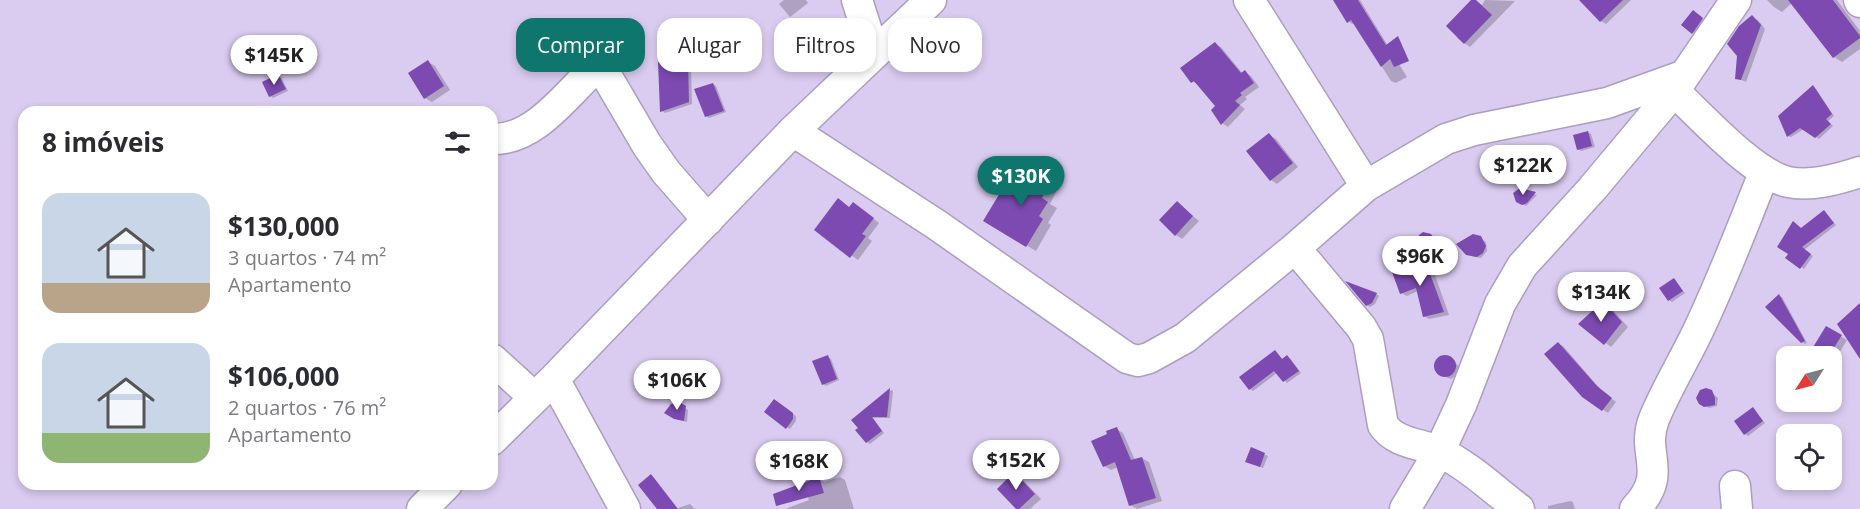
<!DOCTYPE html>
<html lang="pt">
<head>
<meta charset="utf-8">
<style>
  :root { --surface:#fff; --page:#f7f7f7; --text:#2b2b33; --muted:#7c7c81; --accent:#0f766e }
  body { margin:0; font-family:"Open Sans",sans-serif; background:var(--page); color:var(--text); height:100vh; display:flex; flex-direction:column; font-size:22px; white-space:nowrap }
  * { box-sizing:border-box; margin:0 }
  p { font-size:20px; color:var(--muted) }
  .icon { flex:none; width:33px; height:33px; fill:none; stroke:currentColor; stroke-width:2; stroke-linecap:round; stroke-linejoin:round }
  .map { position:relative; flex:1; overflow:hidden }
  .panel { position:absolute; left:18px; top:106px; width:480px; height:384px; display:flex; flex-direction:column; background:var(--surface); border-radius:18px; box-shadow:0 3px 9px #0003 }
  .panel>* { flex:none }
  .guide { position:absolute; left:516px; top:18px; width:570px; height:54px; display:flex; gap:12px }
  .needle { width:39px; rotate:234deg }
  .fabs { position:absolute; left:1776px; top:346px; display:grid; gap:12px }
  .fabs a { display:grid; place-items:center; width:66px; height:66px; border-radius:12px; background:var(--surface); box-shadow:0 3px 9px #0003; font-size:30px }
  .price { position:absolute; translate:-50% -51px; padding:0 14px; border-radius:21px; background:#fff; color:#222; font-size:20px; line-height:39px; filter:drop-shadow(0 2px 3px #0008) }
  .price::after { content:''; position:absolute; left:50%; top:36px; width:18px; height:14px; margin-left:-9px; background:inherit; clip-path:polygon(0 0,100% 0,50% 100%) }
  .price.on { background:var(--accent); color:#fff }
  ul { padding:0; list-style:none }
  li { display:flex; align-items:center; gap:18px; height:150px; padding:0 24px }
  li span { display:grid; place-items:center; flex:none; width:168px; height:120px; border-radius:18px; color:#555 }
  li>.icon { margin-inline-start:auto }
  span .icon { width:72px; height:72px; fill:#fffc; stroke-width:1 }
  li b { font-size:26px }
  h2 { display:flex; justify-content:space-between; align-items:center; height:72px; padding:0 24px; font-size:26px }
  .tag { padding:0 21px; border-radius:18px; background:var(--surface); box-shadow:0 3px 9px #0003; font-size:21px; line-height:54px }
  .tag.on { background:var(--accent); color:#fff }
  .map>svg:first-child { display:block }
</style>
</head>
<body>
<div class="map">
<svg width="1860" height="509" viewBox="0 0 1860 509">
  <rect width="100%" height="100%" fill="#dacbf0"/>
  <path fill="#0003" d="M784,0h22l2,3 -18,14 -11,-13z
    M1334,0h26l47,77 -11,6 -5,-2 -37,-58 -2,1 -4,-3z
    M1473,0l9,5 3,-5 30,1 -45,46 -13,-9z
    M1581,0h50l-25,24 -5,-3z
    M1767,0h70l23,31v18l-18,13 -8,-5 -42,-54 -10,9 -8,-5z
    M1696,13l9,8 -9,13 -3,-1z
    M1752,17l6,3 7,9 -19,53 -9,-4z
    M1215,44l6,3 22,27 2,-2 6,4 8,11 -14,10 2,2 -7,6 5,4 -17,18 -6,-4 -5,-17 -19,-21 -6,-4z
    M428,62l7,4 15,24 -18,12 -7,-4z
    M688,62l3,2 1,40 -27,9 -3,-2z
    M278,76l3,1 7,14 -15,7 -3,-2z
    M713,84l3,2 10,26 -17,6 -3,-2z
    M1813,87l3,2 18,27 -6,5 5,5 -14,13 -15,-10 -13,8 -3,-1z
    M1588,132l3,2 4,13 -14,4 -3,-2z
    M1269,135l7,4 22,28 -21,17 -6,-4z
    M1055,170l9,6 -14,28 7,4 -9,15 3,2 -15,26 -51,-30z
    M1521,189l16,6 -11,11 -9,-5z
    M1177,203l22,18 -17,18 -6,-4z
    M850,208h10l19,15 -11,15 4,3 -14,19 -42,-30z
    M1824,212l12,13 -32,25 9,6 -9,13 -17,-12z
    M1432,236l13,16 -17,3 -3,-2z
    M1477,236l9,6 1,9 -6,7 -10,-2z
    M1425,261l6,3 18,51 -20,4 -5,-3 -6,-25 -11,5 -6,-3z
    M1674,280l11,13 -13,9 -3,-2z
    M1376,294l3,2 -4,8 -5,3 -3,-2z
    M1779,296l3,1 25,46 -2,1 -3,-2z
    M1604,303l6,4 18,20 -17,20 -31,-23z
    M1827,328l20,12 -15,25v-8h-23z
    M1558,344l5,2 39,45 14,11 -8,11 -25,-17z
    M1276,352l7,8 4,-3 3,1 11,15 -14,10 -10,-10 -24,18 -3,-2z
    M828,357l3,2 8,21 -13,6 -3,-2z
    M1442,357l11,2 6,8 -2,8 -6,4 -10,-4 -5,-8 1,-6z
    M891,390l2,1 -3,27h-17l11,15 -14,11 -3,-2 -14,-21z
    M1711,392l7,6 -1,8 -8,2 -9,-5z
    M777,402l19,14v5l-6,8 -24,-17z
    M678,403l10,7 -1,12 -8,-2 -12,-7z
    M1753,409l12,14 -17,13 -3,-2z
    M1116,429l7,4 12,27 7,-2 7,4 13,39 -25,8 -7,-4 -12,-38 -7,3 -7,-4 5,-31z
    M1252,449l16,7 -5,12 -13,-5z
    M1014,474l7,4 20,21 -11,10h-12z
    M840,477l5,3 9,29h-69l24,-9 -6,-16 15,-5 6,3z
    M1570,501l3,1 2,7h-27v-3z
    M690,504l5,5h-20z"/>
  <path fill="#7c4ab1" d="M1333,0h25l28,45 12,-9 11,25 -15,6 -4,-8 -9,8 -30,-47 -4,3z
    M1471,0h5l16,15 -28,29 -18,-18z
    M1579,0h44l-23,22z
    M1788,0h45l27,36v2l-27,20z
    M1693,10l10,8 -11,16 -11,-9z
    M1752,15l9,10 -20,55 -6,-1 2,-23 -10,-12 12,-18z
    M1215,42l26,31 4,-3 9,13 -14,10 2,2 -7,6 5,4 -19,20 -10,-15 4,-4 -21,-25 -3,2 -11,-15z
    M428,60l16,26 -20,13 -16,-26z
    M688,61l1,41 -29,10 -2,-50z
    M278,74l8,15 -17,8 -7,-15z
    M713,83l11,28 -19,6 -11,-28z
    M1813,85l19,29 -6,5 5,5 -16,14 -15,-10 -13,9 -9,-21z
    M1588,131l4,15 -15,4 -4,-15z
    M1269,133l24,30 -23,18 -24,-30z
    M1041,161l15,8 -14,29 6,4 -9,14 4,3 -17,28 -43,-26 26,-43 18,11z
    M1520,188l16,4 -9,11 -5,2 -6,-3 -3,-9z
    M838,198l11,9 4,-5 21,16 -12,16 4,2 -16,22 -36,-28z
    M1177,201l16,15 -18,20 -16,-16z
    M1824,210l10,13 -32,24 9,7 -11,15 -15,-11 3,-4 -11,-7 16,-26 8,7z
    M1423,232l8,2 12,17 -19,4 -7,-14 2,-6z
    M1473,234l8,2 5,10 -3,7 -6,4 -11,-2 -10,-11z
    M1425,260l19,52 -21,5 -7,-29 -16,6 -8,-22z
    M1674,278l9,13 -15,10 -9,-13z
    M1345,281l32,12 -5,10 -6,3z
    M1779,294l26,47 -4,2 -36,-36z
    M1603,301l19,21 -18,23 -26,-21z
    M1860,303v56l-23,-35z
    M1826,326l16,9 -14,22h-21z
    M1558,342l39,44 15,12 -10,13 -20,-14 -38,-43z
    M1275,350l7,9 5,-4 12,16 -16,11 -9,-11 -25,19 -10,-13z
    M1434 366a11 11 0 1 1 22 0a11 11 0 1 1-22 0Z
    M828,355l9,24 -15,6 -10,-24z
    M890,388l-3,29h-15l10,14 -16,12 -11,-13 3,-2 -7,-8z
    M1706,388l6,2 3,8v7l-11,2 -5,-3 -3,-6 4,-8z
    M774,399l19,14v6l-7,10 -22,-17z
    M678,401l8,5 -2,15 -10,-2 -10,-6 7,-9z
    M1753,407l10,14 -19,14 -10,-14z
    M1117,427l14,33 11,-3 14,41 -27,8 -14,-44 -12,5 -12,-26 16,-7 -1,-3z
    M1251,447l14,6 -5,14 -15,-5z
    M1014,472l21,22 -16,15h-3l-19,-20z
    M651,474l27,35h-21l-19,-24z
    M819,477l5,16 -48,13 -3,-12z"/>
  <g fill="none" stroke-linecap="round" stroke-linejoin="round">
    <defs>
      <path id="minor" d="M857,0l17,53
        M1249,0l117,186
        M1859,0l1,2
        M1674,91c28,26 79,83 114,91 23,5 51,-3 72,-10
        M793,131l144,94 190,133 11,3 11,-3 36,-20 110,-90 71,-62 80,-47 28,-9 133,-27 78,-28
        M492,139c42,2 75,-45 103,-71h4l4,2 44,75 19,27 42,48
        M1295,248l66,79 7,12 15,86c13,19 37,18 57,27 29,14 54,38 79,57
        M492,359l43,39
        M554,379l71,130
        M492,440l62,-61 239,-248 138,-131
        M1735,486l2,23
        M422,509l25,-25
        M1405,509l34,-57 22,-47 39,-101 22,-38 70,-77 82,-98 62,-91
        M1635,509c35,-37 5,-54 19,-90 12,-29 29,-57 43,-86 25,-52 46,-107 67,-160"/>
    </defs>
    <use href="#minor" stroke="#ac9ec0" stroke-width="33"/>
    <use href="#minor" stroke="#fff" stroke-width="30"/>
  </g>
</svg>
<div class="fabs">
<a><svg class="needle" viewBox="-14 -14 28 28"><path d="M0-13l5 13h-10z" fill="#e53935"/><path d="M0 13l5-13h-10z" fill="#7c7c81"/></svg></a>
<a><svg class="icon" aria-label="locate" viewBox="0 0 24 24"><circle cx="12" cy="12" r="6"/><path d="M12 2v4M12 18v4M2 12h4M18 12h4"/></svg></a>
</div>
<b class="price" style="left:274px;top:86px">$145K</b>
<b class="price" style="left:1523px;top:196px">$122K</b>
<b class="price on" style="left:1021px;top:207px">$130K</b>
<b class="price" style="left:1420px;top:287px">$96K</b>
<b class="price" style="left:1601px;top:323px">$134K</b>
<b class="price" style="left:677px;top:411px">$106K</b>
<b class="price" style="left:1016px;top:491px">$152K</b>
<b class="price" style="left:799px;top:492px">$168K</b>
<div class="guide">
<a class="tag on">Comprar</a>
<a class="tag">Alugar</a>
<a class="tag">Filtros</a>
<a class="tag">Novo</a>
</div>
<section class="panel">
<h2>8 imóveis<svg class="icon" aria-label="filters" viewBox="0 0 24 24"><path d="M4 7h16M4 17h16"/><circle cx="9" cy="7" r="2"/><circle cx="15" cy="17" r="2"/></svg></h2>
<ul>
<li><span style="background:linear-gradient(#c9d6e8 75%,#b9a48a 0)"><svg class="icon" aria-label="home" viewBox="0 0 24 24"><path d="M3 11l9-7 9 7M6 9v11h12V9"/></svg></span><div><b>$130,000</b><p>3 quartos · 74 m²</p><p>Apartamento</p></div></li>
<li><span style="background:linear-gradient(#c9d6e8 75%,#8fb573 0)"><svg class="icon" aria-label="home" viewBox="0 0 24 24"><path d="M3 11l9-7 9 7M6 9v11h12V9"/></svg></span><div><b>$106,000</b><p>2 quartos · 76 m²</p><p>Apartamento</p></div></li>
</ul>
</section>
</div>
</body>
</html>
